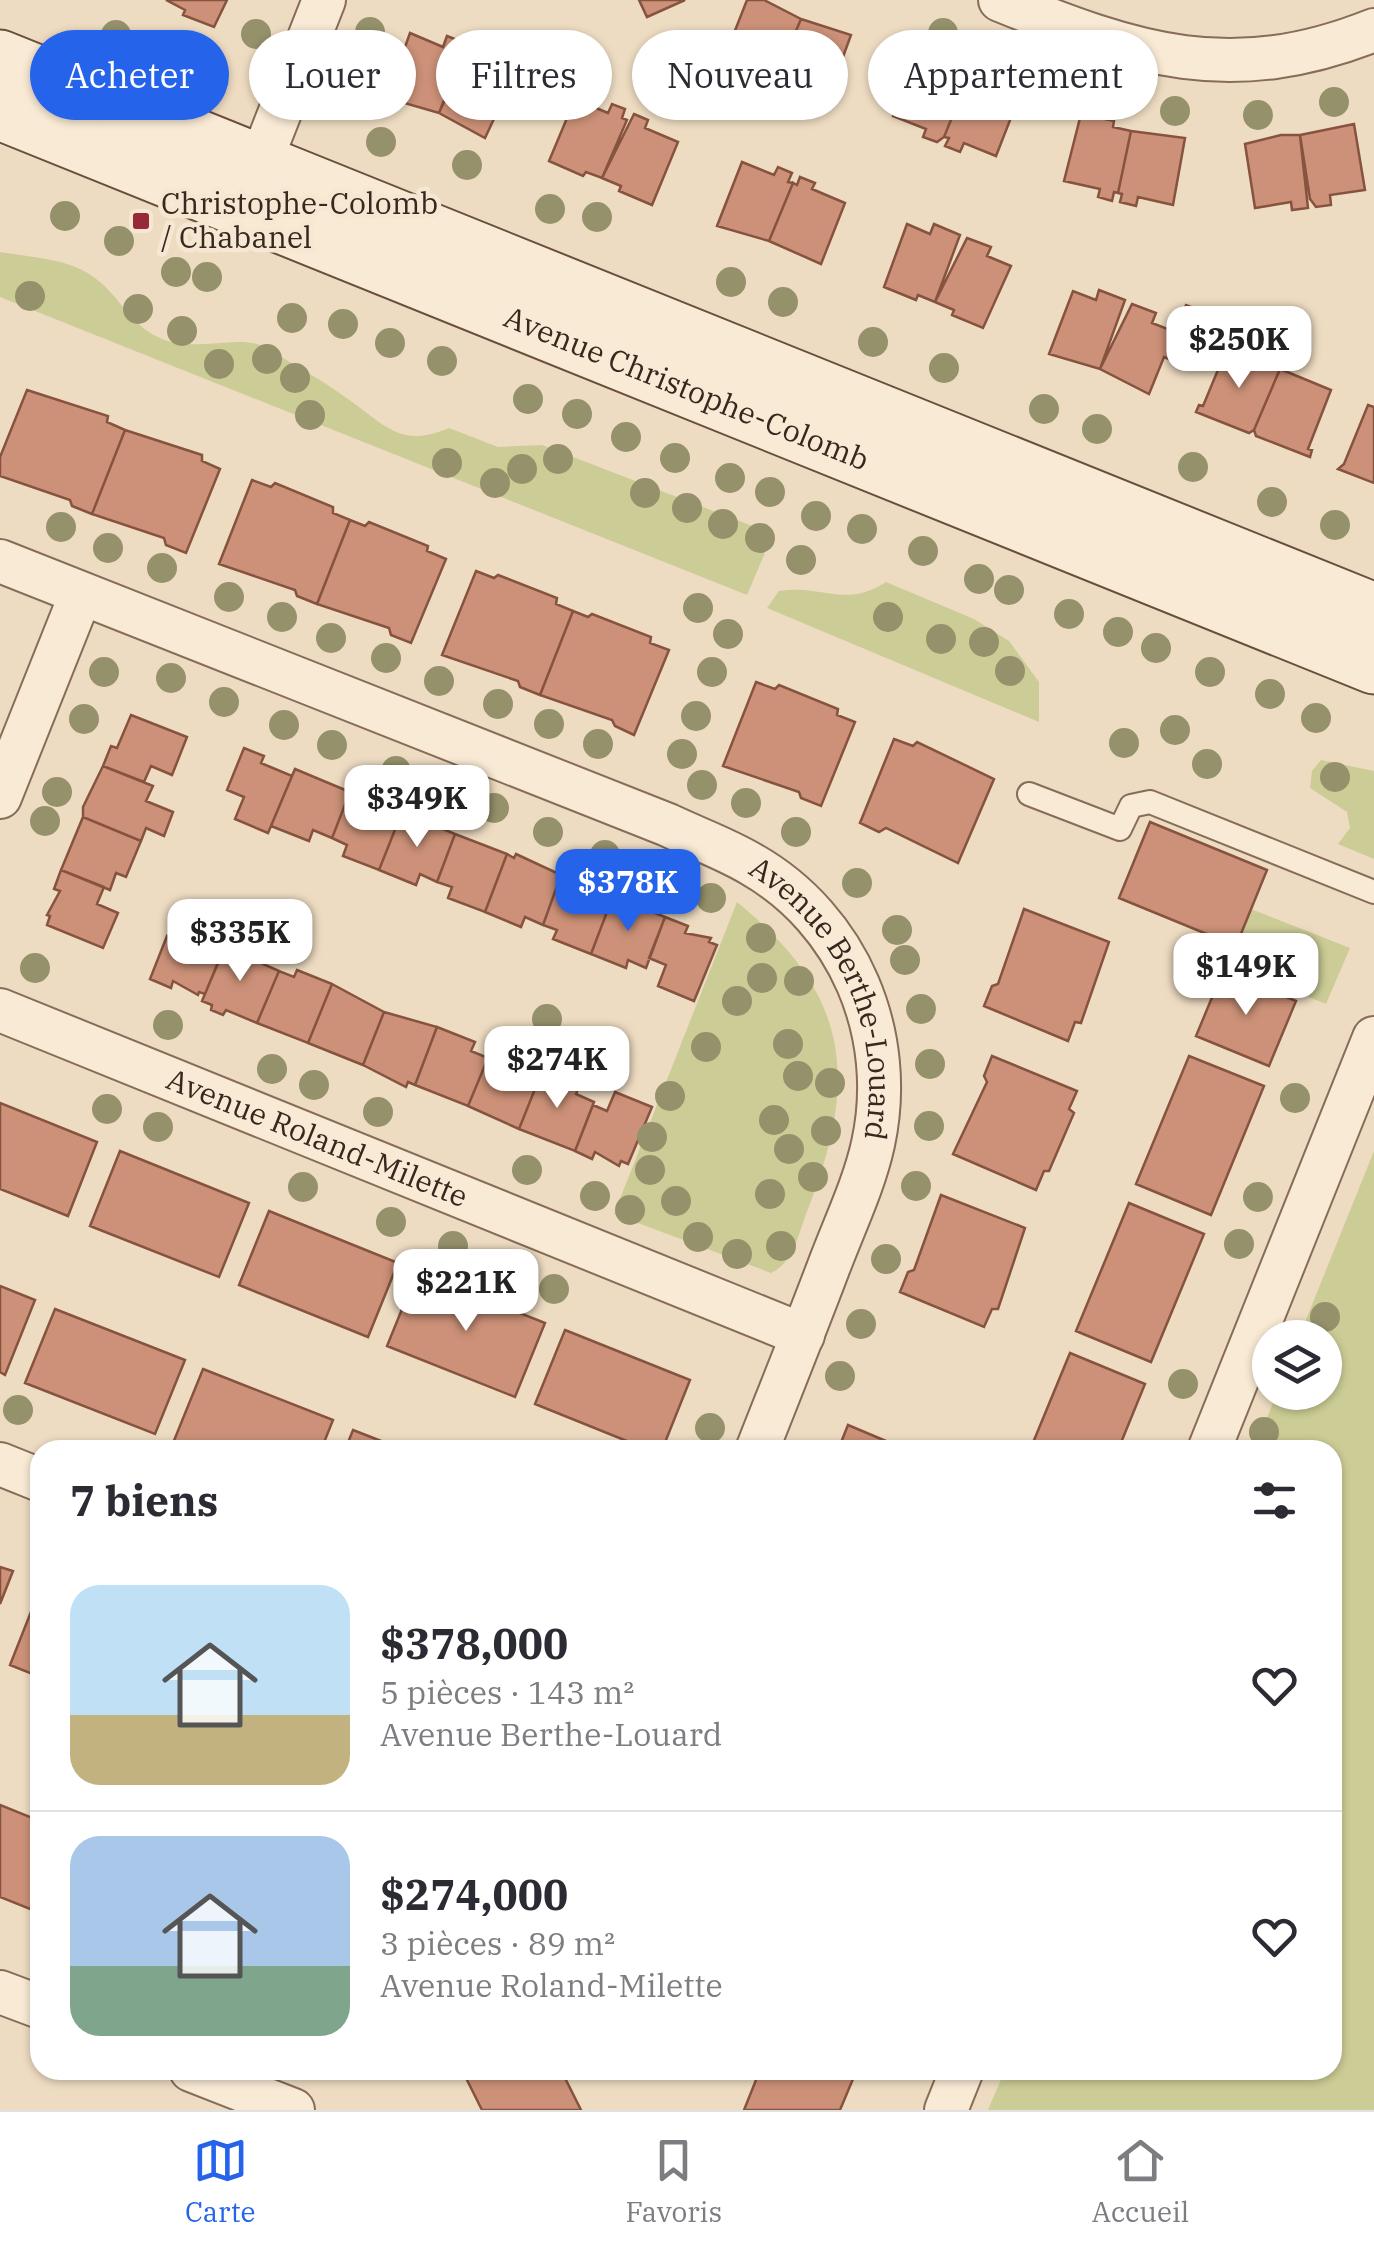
<!DOCTYPE html>
<html lang="fr">
<head>
<meta charset="utf-8">
<style>
  :root { --surface:#fff; --page:#f7f7f7; --text:#2b2b33; --muted:#7c7c81; --line:#e1e1e2; --accent:#2563eb }
  body { margin:0; font-family:"IBM Plex Serif",serif; background:var(--page); color:var(--text); height:100vh; display:flex; flex-direction:column; font-size:38px; white-space:nowrap }
  * { box-sizing:border-box; margin:0 }
  p { font-size:32px; color:var(--muted) }
  .icon { flex:none; width:55px; height:55px; fill:none; stroke:currentColor; stroke-width:2; stroke-linecap:round; stroke-linejoin:round }
  .map { position:relative; flex:1; overflow:hidden }
  .sheet { position:absolute; left:30px; top:1440px; width:1312px; height:640px; display:flex; flex-direction:column; background:var(--surface); border-radius:30px; box-shadow:0 2px 8px #0004 }
  .sheet>* { flex:none }
  .guide { position:absolute; left:30px; top:30px; width:1315px; height:90px; display:flex; gap:20px }
  .buttons { position:absolute; left:1252px; top:1320px; display:grid; gap:20px }
  .buttons a { display:grid; place-items:center; width:90px; height:90px; border-radius:50%; background:var(--surface); box-shadow:0 2px 8px #0004; font-size:50px }
  .price { position:absolute; translate:-50% -85px; padding:0 22px; border-radius:20px; background:#fff; color:#222; font-size:32px; line-height:65px; filter:drop-shadow(0 2px 5px #0008) }
  .price::after { content:''; position:absolute; left:50%; top:60px; width:30px; height:22px; margin-left:-15px; background:inherit; clip-path:polygon(0 0,100% 0,50% 100%) }
  .price.active { background:var(--accent); color:#fff }
  ul { padding:0; list-style:none }
  li { display:flex; align-items:center; gap:30px; height:250px; padding:0 40px }
  li+li { border-top:2px solid var(--line) }
  li span { display:grid; place-items:center; flex:none; width:280px; height:200px; border-radius:30px; color:#555 }
  li>.icon { margin-inline-start:auto }
  span .icon { width:120px; height:120px; fill:#fffc; stroke-width:1 }
  li b { font-size:42px }
  h2 { display:flex; justify-content:space-between; align-items:center; height:120px; padding:0 40px; font-size:42px }
  .chip { padding:0 35px; border-radius:45px; background:var(--surface); box-shadow:0 2px 8px #0004; font-size:35px; line-height:90px }
  .chip.active { background:var(--accent); color:#fff }
  .tabs { display:flex; justify-content:space-around; align-items:center; height:140px; border-top:2px solid var(--line); background:var(--surface); font-size:28px; color:var(--muted) }
  .tabs a { display:grid; justify-items:center; gap:5px }
  .tabs .active { color:var(--accent) }
  .map>svg:first-child { display:block }
</style>
</head>
<body>
<div class="map">
<svg width="1374" height="2110" viewBox="0 0 1374 2110">
  <rect width="100%" height="100%" fill="#eedcc2"/>
  <path fill="#cccc96" d="M0,252c34,6 73,6 100,30 23,20 31,43 60,56 35,16 79,-5 104,9 28,16 58,33 84,52 37,26 53,50 101,29l49,19 44,-2 231,89 -26,61 -747,-298z
    M886,582l88,37 35,22 30,41v40l-272,-114 12,-17c45,-7 64,18 107,-9z
    M1321,760l53,11v88l-36,-15 12,-16 -3,-16 -37,-24 2,-17z
    M737,902c113,92 122,176 71,307 -9,22 -14,54 -37,64l-157,-59z
    M1251,909l99,39 -24,56 -98,-40z
    M1374,1151v959h-386l17,-40h327v-620h-78l23,-57 48,-1v-54l-26,-1z"/>
  <path fill="#cc9178" stroke="#86533f" stroke-width="2.5" d="M166,0h61l-13,27 -31,-12 2,-5z
    M639,0h46l-38,17z
    M747,0h17l37,19 -25,59 -5,-2 -3,8 -14,-6 4,-9 -33,-13z
    M801,19l50,16 -23,63 -34,-13 -2,8 -14,-6 2,-8 -4,-1z
    M410,33l33,14 4,-11 15,6 -4,10 4,2 -23,59 -52,-15z
    M469,46l15,6 -4,11 34,13 -29,62 -46,-25z
    M921,52l31,13 -3,6 19,7 -24,59 -7,5 -14,-5 3,-8 -33,-13z
    M968,78l18,8 3,-7 32,13 -25,64 -32,-13 -4,9 -15,-6 4,-8 -5,-1z
    M575,99l33,14 4,-9 13,5 -3,9 5,2 -25,58 -16,-6 -3,4 -34,-15z
    M634,114l14,6 -3,8 33,14 -26,63 -33,-14 2,-5 -19,-8z
    M1081,114l33,7 -1,6 18,4 -13,62 -4,-1 -2,9 -14,-4 2,-8 -36,-8z
    M1354,124l11,66 -35,5 1,10 -15,2 -6,-8 -10,-64z
    M1131,131l54,7 -12,67 -35,-8 -2,9 -16,-4 2,-8 -4,-1z
    M1281,135h19l8,73 -16,2 -1,-8 -36,6 -10,-64z
    M742,162l32,13 4,-8 14,6 -4,9 5,1 -24,58 -52,-15z
    M800,177l15,6 -3,6 33,14 -24,61 -52,-23 24,-58 4,2z
    M907,224l23,10 4,-10 26,11 -25,67 -17,-7 -2,5 -32,-13z
    M967,238l24,9 -4,9 24,10 -28,62 -31,-13 2,-5 -19,-8z
    M1099,290l26,10 -25,69 -51,-15 24,-63 23,9z
    M1132,304l24,9 -4,10 23,9 11,-27 26,10 -18,45 -22,-9 -3,8 -5,-2 -15,37 -49,-25z
    M1227,348l53,21 -26,61 -5,3 -53,-21 3,-7 4,1z
    M1280,369l51,21 -23,59 4,1 -2,7 -54,-21 -2,-6z
    M27,390l81,26 -1,6 18,8 -33,84 -20,-8 -2,-6 -70,-24v-19z
    M1368,405l6,2v76l-36,-14 6,-5z
    M125,430l77,25v6l18,8 -34,84 -20,-8 -2,-7 -72,-24z
    M252,480l19,7 4,-4 58,24v6l17,7 -33,84 -20,-8 -2,-6 -76,-26z
    M350,520l15,6 4,-4 59,24 -1,5 19,8 -35,84 -20,-8 -2,-7 -72,-24z
    M476,571l18,7 4,-3 59,23 -1,6 17,7 -33,84 -20,-8 -2,-6 -76,-26z
    M573,611l15,6 4,-3 59,23 -1,6 19,7 -35,85 -19,-9 -3,-6 -72,-25z
    M756,682l19,7 4,-4 59,24 -1,6 18,7 -34,84 -20,-8 -2,-6 -76,-26z
    M131,715l56,22 -15,38 -21,-9 -7,16 -41,-16 8,-20 6,2z
    M894,739l19,7 4,-4 77,37 -36,84 -72,-35 -7,4 -19,-9z
    M244,748l20,8 -3,7 31,13 -24,57 -33,-14 9,-22 -17,-7z
    M103,766l50,20 -7,15 27,11 -9,24 -18,-8 -5,13 -58,-24v-10z
    M295,769l55,23 -18,46 -19,-8 -4,11 -38,-15z
    M350,792l52,20 -23,58 -36,-14 4,-11 -15,-7z
    M402,812l53,22 -18,48 -17,-8 -4,11 -37,-15z
    M83,817l58,24 -15,36 -10,-4 -6,17 -49,-20z
    M1150,822l117,48 -31,76 -117,-48z
    M455,834l52,20 -22,58 -37,-14 4,-11 -15,-5z
    M507,854l7,4 2,-4 45,21 -18,50 -18,-8 -4,10 -36,-15z
    M61,870l43,17 -7,17 21,9 -15,35 -56,-23 3,-9 -3,-1 13,-24 -6,-2z
    M561,875l52,21 -22,58 -38,-15 4,-9 -14,-5z
    M613,896l52,21 -19,51 -18,-8 -2,8 -35,-14z
    M1024,909l85,33 -28,81 -6,-1 -7,19 -84,-35 8,-20 6,-2z
    M665,917l23,9 -3,7 26,5 -2,4 8,3 -23,56 -36,-15 8,-21 -17,-7z
    M196,920l34,15 -25,59 -6,-2 -1,3 -25,-14 -2,7 -21,-9 17,-43 19,8z
    M226,943l40,16 -3,5 16,7 -22,52 -31,-13 -3,5 -12,-5 1,-5 -10,-4z
    M297,970l35,14 -24,59 -51,-20 22,-52 15,6z
    M1223,971l73,30 -27,65 -73,-30z
    M332,984l52,28 -21,53 -55,-22z
    M384,1012l53,15 -22,58 -7,-3 -2,5 -43,-22z
    M437,1027l38,15 -4,9 17,7 -20,48 -53,-21z
    M507,1054l36,15 -24,60 -51,-23 20,-48 15,6z
    M992,1056l85,35 -8,18 5,4 -25,58h-5l-8,19 -83,-36 34,-72 -3,-6z
    M1189,1056l75,30 -53,129 -75,-31z
    M543,1069l37,14 -4,11 18,8 -19,49 -56,-22z
    M615,1092l37,15 -24,57 -7,-3 -2,5 -24,-14 -3,7 -17,-8 18,-46 14,6z
    M0,1103l97,39 -29,74 -68,-27z
    M120,1151l129,52 -30,74 -129,-51z
    M941,1195l84,33 -27,81h-6l-8,18 -84,-35 8,-20 6,-2z
    M1129,1203l75,31 -53,128 -75,-31z
    M269,1211l129,52 -30,74 -129,-52z
    M417,1272l128,51 -30,74 -128,-51z
    M0,1286l35,14 -30,75 -5,-3z
    M55,1309l130,51 -30,74 -130,-51z
    M565,1330l125,50 -28,70h-13l-114,-46z
    M1070,1353l75,31 -27,66h-88z
    M203,1369l130,51 -12,30h-131l-17,-7z
    M848,1425l45,19 14,6h-65l-2,-5z
    M353,1430l51,20h-59z
    M0,1567l13,4 -13,33z
    M40,1589v88l-30,-12z
    M0,1805l40,16v92l-40,-16z
    M462,2070h99l20,40h-99z
    M760,2070h71l22,9 -13,31h-96z"/>
  <g fill="none" stroke-linecap="round" stroke-linejoin="round">
    <defs>
      <path id="service" d="M1029,794l91,35 11,-23 19,-4 224,90"/>
      <g id="minor">
        <path d="M1000,0c135,55 231,87 374,30"/>
        <path d="M249,191l75,-191"/>
        <path id="s1" d="M0,561l668,264c27,13 56,23 83,39 98,56 146,170 122,280 -9,41 -29,82 -44,122 -23,61 -48,123 -72,184"/>
        <path d="M0,797l81,-203"/>
        <path id="s2" d="M0,1010l803,325"/>
        <path d="M1209,1450l165,-412"/>
        <path d="M0,1464l40,16"/>
        <path d="M0,1992l40,15"/>
        <path d="M191,2070l102,40"/>
        <path d="M946,2110l16,-40"/>
      </g>
      <g id="secondary">
        <path d="M0,58l1374,553"/>
        <path id="s3" d="M0,112l1374,554"/>
      </g>
    </defs>
    <use href="#service" stroke="#876c59" stroke-width="26"/>
    <use href="#minor" stroke="#876c59" stroke-width="46"/>
    <use href="#secondary" stroke="#694e3d" stroke-width="59"/>
    <use href="#service" stroke="#f9ead5" stroke-width="22"/>
    <use href="#minor" stroke="#f9ead5" stroke-width="42"/>
    <use href="#secondary" stroke="#f9ead5" stroke-width="55"/>
  </g>
  <g fill="#95916b">
    <circle cx="370" cy="32" r="15"/>
    <circle cx="943" cy="33" r="15"/>
    <circle cx="256" cy="34" r="15"/>
    <circle cx="116" cy="35" r="15"/>
    <circle cx="173" cy="55" r="15"/>
    <circle cx="1012" cy="60" r="15"/>
    <circle cx="350" cy="84" r="15"/>
    <circle cx="1109" cy="97" r="15"/>
    <circle cx="1334" cy="102" r="15"/>
    <circle cx="1175" cy="111" r="15"/>
    <circle cx="1258" cy="115" r="15"/>
    <circle cx="381" cy="142" r="15"/>
    <circle cx="467" cy="165" r="15"/>
    <circle cx="550" cy="209" r="15"/>
    <circle cx="65" cy="216" r="15"/>
    <circle cx="597" cy="217" r="15"/>
    <circle cx="119" cy="241" r="15"/>
    <circle cx="176" cy="272" r="15"/>
    <circle cx="207" cy="277" r="15"/>
    <circle cx="731" cy="282" r="15"/>
    <circle cx="30" cy="296" r="15"/>
    <circle cx="783" cy="302" r="15"/>
    <circle cx="138" cy="309" r="15"/>
    <circle cx="292" cy="318" r="15"/>
    <circle cx="343" cy="324" r="15"/>
    <circle cx="182" cy="331" r="15"/>
    <circle cx="873" cy="342" r="15"/>
    <circle cx="390" cy="343" r="15"/>
    <circle cx="267" cy="359" r="15"/>
    <circle cx="442" cy="361" r="15"/>
    <circle cx="219" cy="364" r="15"/>
    <circle cx="944" cy="368" r="15"/>
    <circle cx="295" cy="378" r="15"/>
    <circle cx="528" cy="399" r="15"/>
    <circle cx="1044" cy="409" r="15"/>
    <circle cx="577" cy="414" r="15"/>
    <circle cx="310" cy="415" r="15"/>
    <circle cx="1097" cy="429" r="15"/>
    <circle cx="626" cy="437" r="15"/>
    <circle cx="675" cy="458" r="15"/>
    <circle cx="558" cy="459" r="15"/>
    <circle cx="447" cy="463" r="15"/>
    <circle cx="1193" cy="467" r="15"/>
    <circle cx="522" cy="469" r="15"/>
    <circle cx="730" cy="478" r="15"/>
    <circle cx="495" cy="483" r="15"/>
    <circle cx="770" cy="492" r="15"/>
    <circle cx="645" cy="493" r="15"/>
    <circle cx="1272" cy="502" r="15"/>
    <circle cx="687" cy="508" r="15"/>
    <circle cx="816" cy="516" r="15"/>
    <circle cx="723" cy="524" r="15"/>
    <circle cx="1335" cy="525" r="15"/>
    <circle cx="61" cy="527" r="15"/>
    <circle cx="862" cy="529" r="15"/>
    <circle cx="760" cy="538" r="15"/>
    <circle cx="108" cy="548" r="15"/>
    <circle cx="923" cy="551" r="15"/>
    <circle cx="801" cy="560" r="15"/>
    <circle cx="162" cy="568" r="15"/>
    <circle cx="979" cy="579" r="15"/>
    <circle cx="1009" cy="590" r="15"/>
    <circle cx="229" cy="597" r="15"/>
    <circle cx="698" cy="608" r="15"/>
    <circle cx="1069" cy="614" r="15"/>
    <circle cx="282" cy="617" r="15"/>
    <circle cx="888" cy="617" r="15"/>
    <circle cx="1118" cy="632" r="15"/>
    <circle cx="728" cy="634" r="15"/>
    <circle cx="331" cy="638" r="15"/>
    <circle cx="941" cy="639" r="15"/>
    <circle cx="984" cy="642" r="15"/>
    <circle cx="1156" cy="648" r="15"/>
    <circle cx="386" cy="658" r="15"/>
    <circle cx="1010" cy="671" r="15"/>
    <circle cx="104" cy="672" r="15"/>
    <circle cx="712" cy="672" r="15"/>
    <circle cx="1210" cy="672" r="15"/>
    <circle cx="171" cy="678" r="15"/>
    <circle cx="439" cy="681" r="15"/>
    <circle cx="1270" cy="694" r="15"/>
    <circle cx="224" cy="702" r="15"/>
    <circle cx="498" cy="704" r="15"/>
    <circle cx="696" cy="716" r="15"/>
    <circle cx="1316" cy="718" r="15"/>
    <circle cx="84" cy="719" r="15"/>
    <circle cx="549" cy="724" r="15"/>
    <circle cx="284" cy="725" r="15"/>
    <circle cx="1175" cy="730" r="15"/>
    <circle cx="1124" cy="743" r="15"/>
    <circle cx="598" cy="744" r="15"/>
    <circle cx="332" cy="745" r="15"/>
    <circle cx="682" cy="754" r="15"/>
    <circle cx="1207" cy="764" r="15"/>
    <circle cx="396" cy="771" r="15"/>
    <circle cx="1335" cy="777" r="15"/>
    <circle cx="702" cy="785" r="15"/>
    <circle cx="57" cy="792" r="15"/>
    <circle cx="446" cy="792" r="15"/>
    <circle cx="746" cy="803" r="15"/>
    <circle cx="494" cy="808" r="15"/>
    <circle cx="45" cy="821" r="15"/>
    <circle cx="548" cy="832" r="15"/>
    <circle cx="796" cy="832" r="15"/>
    <circle cx="605" cy="855" r="15"/>
    <circle cx="652" cy="876" r="15"/>
    <circle cx="857" cy="883" r="15"/>
    <circle cx="711" cy="898" r="15"/>
    <circle cx="897" cy="930" r="15"/>
    <circle cx="761" cy="938" r="15"/>
    <circle cx="905" cy="960" r="15"/>
    <circle cx="35" cy="968" r="15"/>
    <circle cx="762" cy="978" r="15"/>
    <circle cx="799" cy="981" r="15"/>
    <circle cx="737" cy="1001" r="15"/>
    <circle cx="921" cy="1009" r="15"/>
    <circle cx="547" cy="1019" r="15"/>
    <circle cx="168" cy="1025" r="15"/>
    <circle cx="788" cy="1044" r="15"/>
    <circle cx="706" cy="1047" r="15"/>
    <circle cx="930" cy="1064" r="15"/>
    <circle cx="272" cy="1069" r="15"/>
    <circle cx="798" cy="1076" r="15"/>
    <circle cx="830" cy="1083" r="15"/>
    <circle cx="314" cy="1085" r="15"/>
    <circle cx="670" cy="1096" r="15"/>
    <circle cx="1295" cy="1098" r="15"/>
    <circle cx="107" cy="1109" r="15"/>
    <circle cx="378" cy="1112" r="15"/>
    <circle cx="774" cy="1120" r="15"/>
    <circle cx="929" cy="1126" r="15"/>
    <circle cx="158" cy="1127" r="15"/>
    <circle cx="826" cy="1131" r="15"/>
    <circle cx="652" cy="1137" r="15"/>
    <circle cx="789" cy="1149" r="15"/>
    <circle cx="527" cy="1170" r="15"/>
    <circle cx="650" cy="1170" r="15"/>
    <circle cx="813" cy="1177" r="15"/>
    <circle cx="916" cy="1186" r="15"/>
    <circle cx="303" cy="1187" r="15"/>
    <circle cx="770" cy="1194" r="15"/>
    <circle cx="595" cy="1196" r="15"/>
    <circle cx="1258" cy="1197" r="15"/>
    <circle cx="676" cy="1201" r="15"/>
    <circle cx="630" cy="1210" r="15"/>
    <circle cx="391" cy="1222" r="15"/>
    <circle cx="698" cy="1237" r="15"/>
    <circle cx="1239" cy="1244" r="15"/>
    <circle cx="453" cy="1246" r="15"/>
    <circle cx="781" cy="1246" r="15"/>
    <circle cx="737" cy="1254" r="15"/>
    <circle cx="886" cy="1259" r="15"/>
    <circle cx="554" cy="1289" r="15"/>
    <circle cx="1325" cy="1317" r="15"/>
    <circle cx="861" cy="1324" r="15"/>
    <circle cx="840" cy="1376" r="15"/>
    <circle cx="1183" cy="1384" r="15"/>
    <circle cx="18" cy="1410" r="15"/>
    <circle cx="710" cy="1428" r="15"/>
    <circle cx="1264" cy="1432" r="15"/>
  </g>
  <rect fill="#962a37" stroke="#f5e7d2" stroke-width="4" x="131" y="211" width="20" height="20" rx="5"/>
  <g text-anchor="middle" stroke-width="9" stroke-linejoin="round" paint-order="stroke">
    <g font-size="30" fill="#37271e" stroke="#f5e7d2" text-anchor="start">
      <text x="161" y="214">Christophe-Colomb<tspan x="161" dy="34">/ Chabanel</tspan></text>
    </g>
    <g font-size="30" fill="#37271e" stroke="#f5e7d2">
      <text dy="10" stroke="none"><textPath href="#s3" startOffset="740">Avenue Christophe-Colomb</textPath></text>
      <text dy="10" stroke="none"><textPath href="#s1" startOffset="972">Avenue Berthe-Louard</textPath></text>
      <text dy="10" stroke="none"><textPath href="#s2" startOffset="342">Avenue Roland-Milette</textPath></text>
    </g>
  </g>
</svg>
<div class="buttons">
<a><svg class="icon" aria-label="layers" viewBox="0 0 24 24"><path d="M12 4l9 5-9 5-9-5zM3 14l9 5 9-5"/></svg></a>
</div>
<b class="price" style="left:1239px;top:391px">$250K</b>
<b class="price" style="left:417px;top:850px">$349K</b>
<b class="price active" style="left:628px;top:934px">$378K</b>
<b class="price" style="left:240px;top:984px">$335K</b>
<b class="price" style="left:1246px;top:1018px">$149K</b>
<b class="price" style="left:557px;top:1111px">$274K</b>
<b class="price" style="left:466px;top:1334px">$221K</b>
<div class="guide">
<a class="chip active">Acheter</a>
<a class="chip">Louer</a>
<a class="chip">Filtres</a>
<a class="chip">Nouveau</a>
<a class="chip">Appartement</a>
</div>
<section class="sheet">
<h2>7 biens<svg class="icon" aria-label="filters" viewBox="0 0 24 24"><path d="M4 7h16M4 17h16"/><circle cx="9" cy="7" r="2"/><circle cx="15" cy="17" r="2"/></svg></h2>
<ul>
<li><span style="background:linear-gradient(#bfe0f5 65%,#c2b280 0)"><svg class="icon" aria-label="home" viewBox="0 0 24 24"><path d="M3 11l9-7 9 7M6 9v11h12V9"/></svg></span><div><b>$378,000</b><p>5 pièces · 143 m²</p><p>Avenue Berthe-Louard</p></div><svg class="icon" aria-label="heart" viewBox="0 0 24 24"><path d="M12 20l-8-8c-3-5 5-10 8-4 3-6 11-1 8 4z"/></svg></li>
<li><span style="background:linear-gradient(#a9c7e8 65%,#7fa58c 0)"><svg class="icon" aria-label="home" viewBox="0 0 24 24"><path d="M3 11l9-7 9 7M6 9v11h12V9"/></svg></span><div><b>$274,000</b><p>3 pièces · 89 m²</p><p>Avenue Roland-Milette</p></div><svg class="icon" aria-label="heart" viewBox="0 0 24 24"><path d="M12 20l-8-8c-3-5 5-10 8-4 3-6 11-1 8 4z"/></svg></li>
</ul>
</section>
</div>
<nav class="tabs">
<a class="active"><svg class="icon" aria-label="map" viewBox="0 0 24 24"><path d="M3 6l6-2 6 2 6-2v14l-6 2-6-2-6 2zM9 4v14M15 6v14"/></svg>Carte</a>
<a><svg class="icon" aria-label="saved" viewBox="0 0 24 24"><path d="M7 4h10v16l-5-4-5 4z"/></svg>Favoris</a>
<a><svg class="icon" aria-label="home" viewBox="0 0 24 24"><path d="M3 11l9-7 9 7M6 9v11h12V9"/></svg>Accueil</a>
</nav>
</body>
</html>
